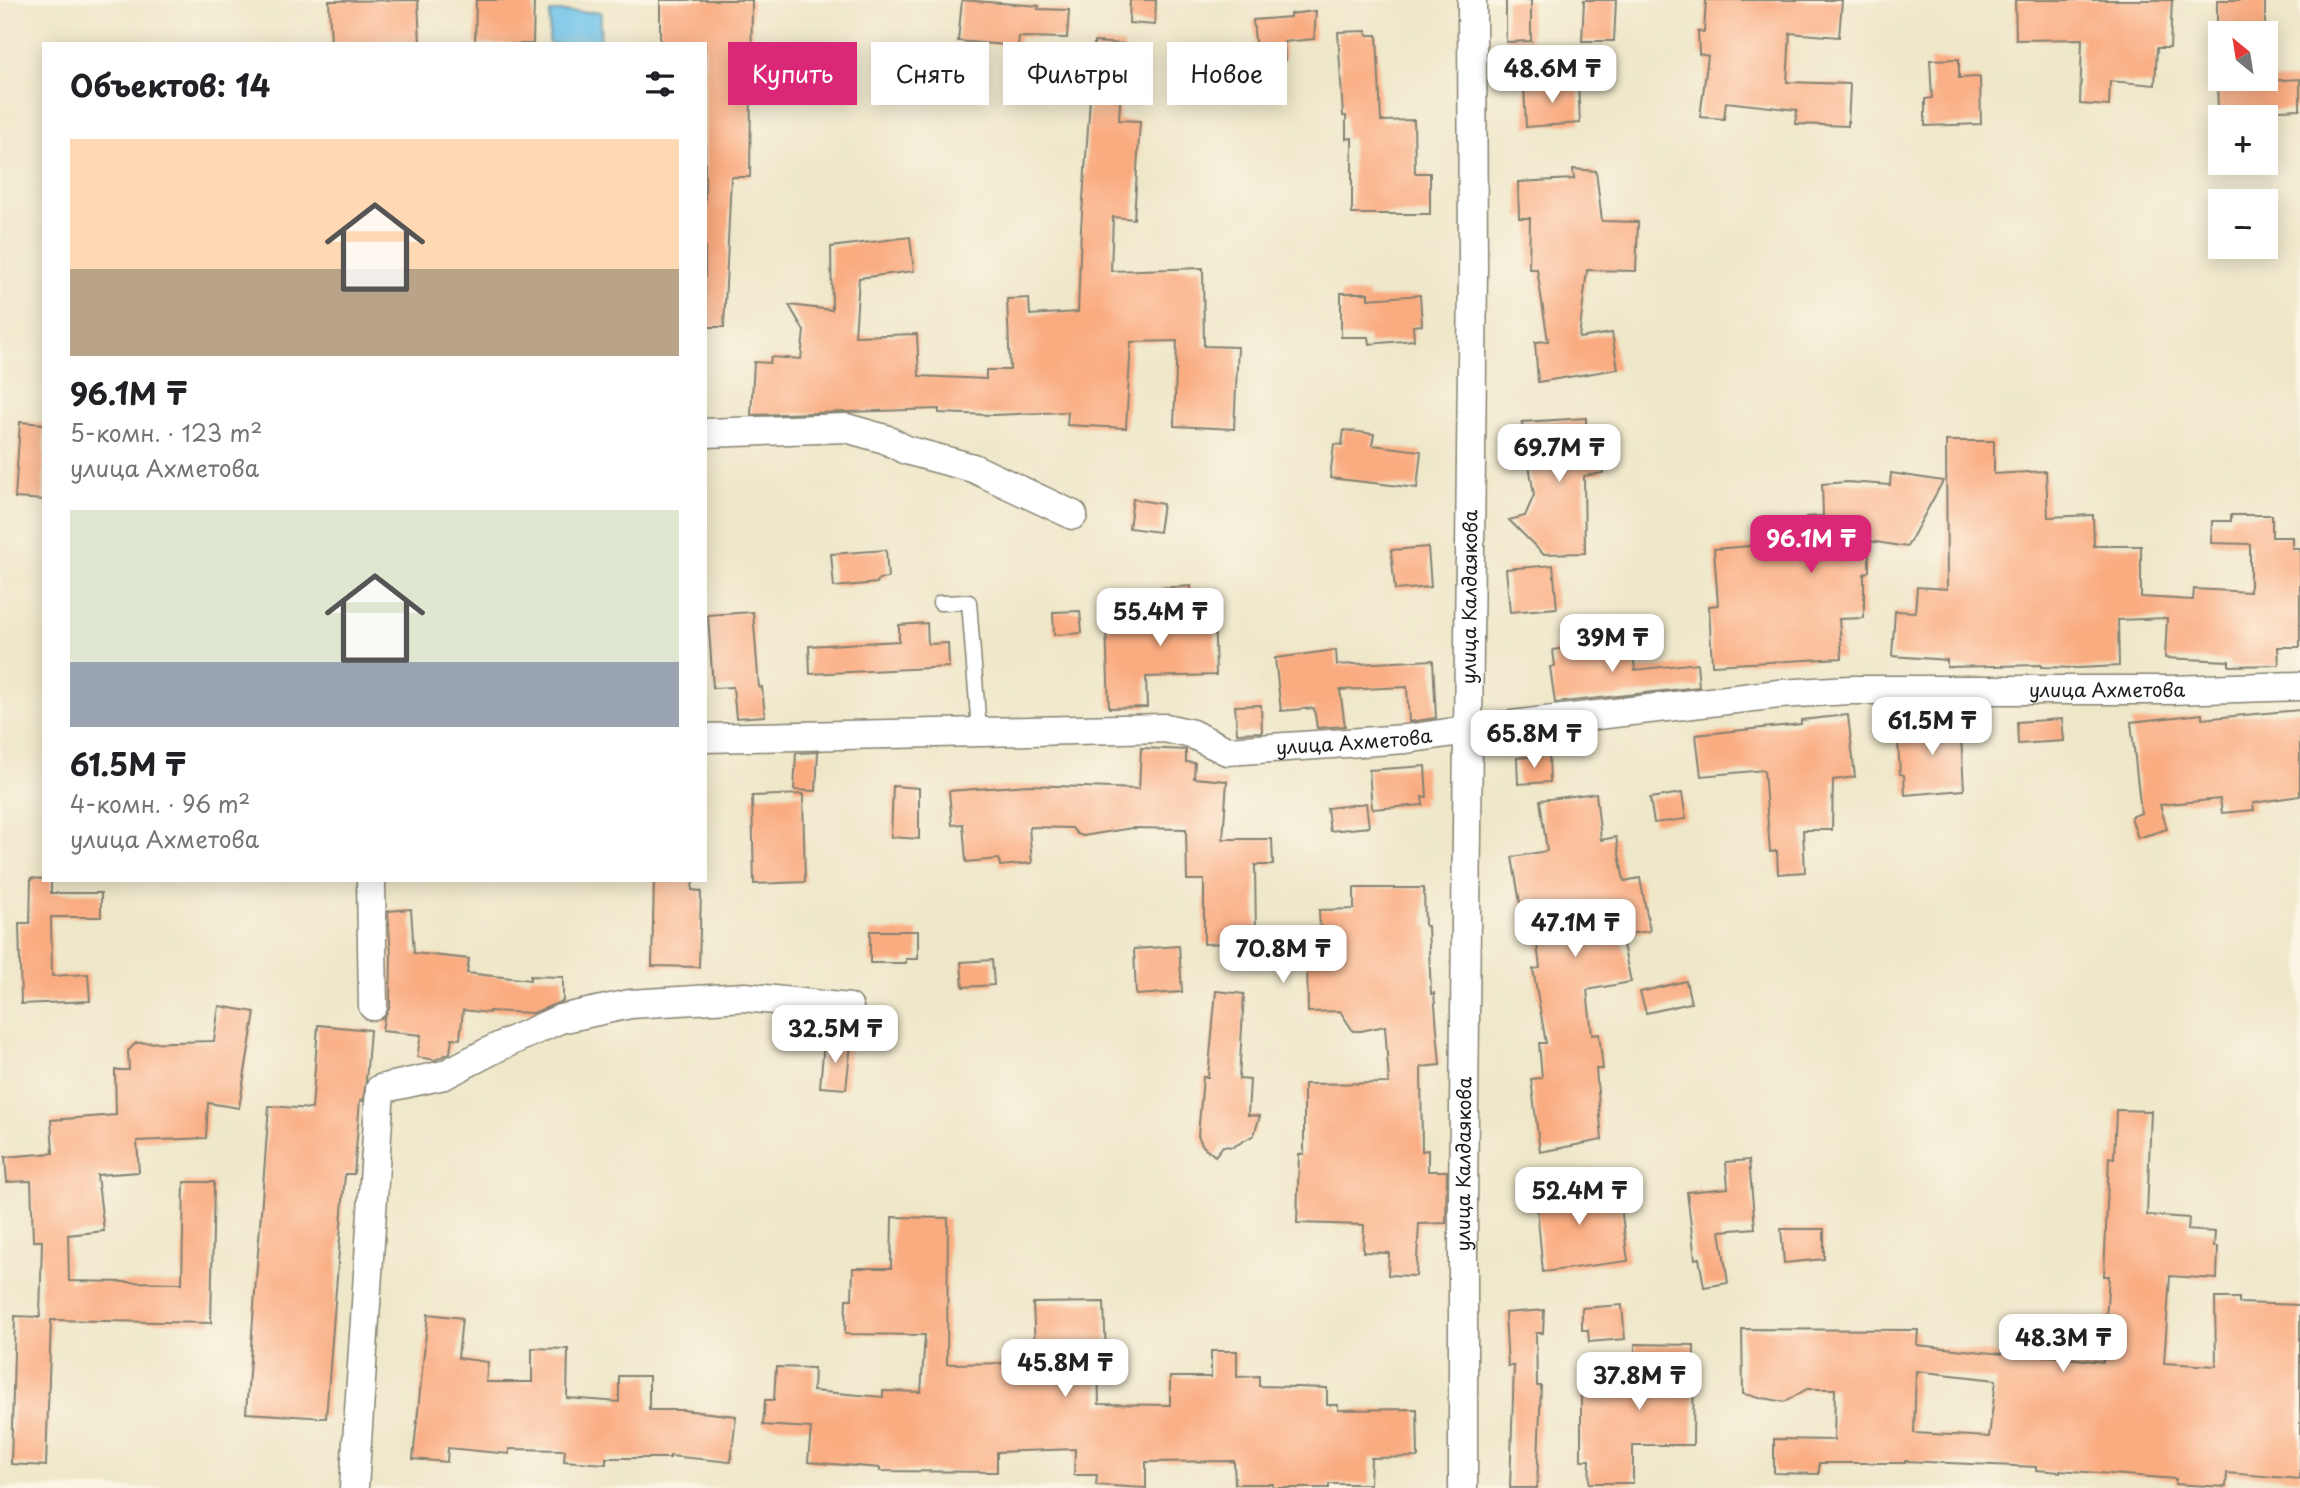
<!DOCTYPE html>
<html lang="ru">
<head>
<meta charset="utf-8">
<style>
  :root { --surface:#fff; --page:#f2f2f2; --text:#202124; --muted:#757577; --accent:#db2777 }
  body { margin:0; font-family:"Playpen Sans",sans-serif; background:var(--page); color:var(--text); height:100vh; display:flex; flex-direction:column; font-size:26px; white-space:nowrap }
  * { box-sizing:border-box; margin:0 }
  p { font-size:23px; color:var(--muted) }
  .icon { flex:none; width:38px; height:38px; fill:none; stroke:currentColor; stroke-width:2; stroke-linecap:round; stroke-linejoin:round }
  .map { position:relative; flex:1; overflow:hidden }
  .drawer { position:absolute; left:42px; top:42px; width:665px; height:840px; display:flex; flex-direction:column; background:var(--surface); border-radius:0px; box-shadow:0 4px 18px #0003 }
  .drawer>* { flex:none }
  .hud { position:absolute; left:728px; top:42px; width:665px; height:63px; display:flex; gap:14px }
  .needle { width:46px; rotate:330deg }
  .controls { position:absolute; left:2208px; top:21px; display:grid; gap:14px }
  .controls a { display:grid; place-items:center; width:70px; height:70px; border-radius:0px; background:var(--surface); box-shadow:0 4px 18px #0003; font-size:35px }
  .price { position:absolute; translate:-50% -60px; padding:0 16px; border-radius:14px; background:#fff; color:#222; font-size:23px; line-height:46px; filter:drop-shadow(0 2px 4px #0008) }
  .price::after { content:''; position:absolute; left:50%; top:42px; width:21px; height:16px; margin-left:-10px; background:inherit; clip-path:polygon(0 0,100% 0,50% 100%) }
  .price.active { background:var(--accent); color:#fff }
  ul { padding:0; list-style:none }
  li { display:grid; align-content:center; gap:14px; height:371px; padding:0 28px }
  li span { display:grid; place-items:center; height:217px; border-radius:0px; color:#555 }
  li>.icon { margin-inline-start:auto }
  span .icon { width:126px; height:126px; fill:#fffc; stroke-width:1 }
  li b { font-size:30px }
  h2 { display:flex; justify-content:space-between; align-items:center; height:84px; padding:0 28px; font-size:30px }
  .tag { padding:0 24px; border-radius:0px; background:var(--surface); box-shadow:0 4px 18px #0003; font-size:24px; line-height:63px }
  .tag.active { background:var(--accent); color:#fff }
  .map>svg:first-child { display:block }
</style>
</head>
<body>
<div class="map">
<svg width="2300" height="1488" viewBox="0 0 2300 1488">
  <rect width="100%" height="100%" fill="#fcf5e5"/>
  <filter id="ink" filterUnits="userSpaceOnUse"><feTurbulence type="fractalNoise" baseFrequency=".0143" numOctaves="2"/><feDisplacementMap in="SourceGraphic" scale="14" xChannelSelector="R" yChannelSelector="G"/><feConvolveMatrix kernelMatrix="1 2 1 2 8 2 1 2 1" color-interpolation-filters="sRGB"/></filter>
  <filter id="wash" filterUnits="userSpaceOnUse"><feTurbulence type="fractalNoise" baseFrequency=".00686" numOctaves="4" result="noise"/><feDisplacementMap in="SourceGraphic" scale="28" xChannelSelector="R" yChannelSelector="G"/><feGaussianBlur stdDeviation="1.57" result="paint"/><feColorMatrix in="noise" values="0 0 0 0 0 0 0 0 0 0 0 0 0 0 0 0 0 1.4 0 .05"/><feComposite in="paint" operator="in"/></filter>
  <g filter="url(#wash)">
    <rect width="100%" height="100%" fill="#eee7c9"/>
    <path fill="#6dc3ea" stroke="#447083" stroke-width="2" d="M550,12h51l-1,32h-51z"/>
    <g id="blocks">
      <path fill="#faac81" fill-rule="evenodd" d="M418,0l2,44h-89l-2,-43z
        M476,0h58l-1,44h-58z
        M660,0h92l-2,177h-19l-7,150h-19v-283h-45z
        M962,0l77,6 -1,3 31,1 -2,28 -48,-1 -1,9 -60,-5z
        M1130,0h26l-1,25 -26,-2z
        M1506,0h25v41l-25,1z
        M1584,0h32l-2,41h-32z
        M1706,0h136l-3,37 -49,-4 -3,49 63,2 -2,42 -52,-2 1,-14 -71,-8 -2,17 -24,-2 8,-61 -9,-2 -1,-23 6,1z
        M2015,0h157l-2,48h-13l-2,37 -45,-4 -1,25 -29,-2 2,-65 -66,1z
        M2217,0h48v33h-48z
        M1316,11l-2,28 -30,3 1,18 -28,2 -4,-42 37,-3v-3z
        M1366,31l1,4h10l4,86 33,-1 1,53h15v41h-78v-76l-6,1v-23h-3l-5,-84z
        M1094,42l30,2 -5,76 21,1 -6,98 -21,-2 -2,54 92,-3 1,78 34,1 -4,82 -60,-3 3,-85 -46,1 -5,86 -59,-3 1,-13 -76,3 -53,-2v-4l-188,6 3,-53 16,1 1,-6 30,2 3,-28 -15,-26 43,5 -1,-63 79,-10 4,34 -55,7 -4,58 62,-2 2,42 67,3v-9h24l-3,-71 22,-1 1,17 48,-3 3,-84z
        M1959,59v19l21,-1 1,47 -56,2v-27l7,-1 -2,-38z
        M2217,79h31v3l52,-3v30l-82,4z
        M1578,83l2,40 -54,4 -2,-41z
        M1573,169l23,2 6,50 36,1 -2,49 -49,-1 -8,68 33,-5 6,36 -80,13 -3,-40 13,-1 -11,-72h-8l1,-51h-11l-1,-36 56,-3z
        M1341,293h27v6l52,-4 2,30 -9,1 1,14 -45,4 -1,-7h-27z
        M1586,418v17l11,-2 6,40 -19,3 1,77 -42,1 -34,-34 16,-4 9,-21 -12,-73z
        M20,422l24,2v76l-29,-2z
        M1344,430l30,4 -2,11 49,6 -4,37 -87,-10 4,-34 8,1z
        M1946,441h48v33l52,-3 2,46 45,-2 1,31h47v51l52,3 1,-11 56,3v-48l-39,-1 1,-22h19v-6h41v22h20v11h8v99h-22l1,18 -50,1v-5l-64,-3 2,-40 -49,2 1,46 -41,2 -37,-1v-2l-94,2v-7l-55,-4 3,-45 20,1 2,-25 30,2z
        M1891,473l52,8 -36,66 -38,-6v30l-5,3v44l-25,1 3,39 -130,7 -3,-59 9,-1 -4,-56 93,-8 -1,-24 17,-1 -1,-32 25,-2 43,3z
        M1133,499l30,5 -4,28 -30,-4z
        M1428,547l3,40 -36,3 -4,-40z
        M886,550l2,28 -9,1 -2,4 -43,4 -3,-33z
        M1553,565l4,43 -47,4 -4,-43z
        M1191,586l1,22 22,-1 2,68 -70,2 1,30 -38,1 -3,-82 36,-1v-13l21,-1 -1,-23z
        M1080,611l2,22 -28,2 -1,-23z
        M753,612l6,76 3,-1 3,29 -29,2 -3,-31 -20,1 -5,-73z
        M927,623l1,21 20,-1 1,24 -139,7 -1,-28 90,-5v-16z
        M1597,643l1,7 34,-5 3,25 62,-7 2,24 -144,16 -5,-36 5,-1 -2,-16z
        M1336,650l1,15 96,-5 3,58 -27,4 -2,-35 -67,3 5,36 -28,2 -3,-20 -33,3 -6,-53z
        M1261,705l1,27 -25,1 -2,-27z
        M2300,710v86l-47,7 1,7 -32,3 -2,-14 -60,6 7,24 -29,9 -7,-21 10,-4 -10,-91 71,-8v5z
        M1848,715l7,62 -22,3 -1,50h-29l2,42 -27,2 -1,-23 -7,1 -6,-82 -63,6 -5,-41 105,-11v-4z
        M1960,719l4,71 -59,5 -1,-20 -4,-1 -2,-32h4l-1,-19z
        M2062,719l2,22 -46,3 -1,-22z
        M1141,748l45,2v12l9,1 -1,15 33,3 -4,58h49l1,26h-18l1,69 47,3v-5l17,-1 -1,-21 35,-1v-21h70l1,38h3l3,68 3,-1 6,72 -19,2 1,84 6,-1v21h19l-1,52 -27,1 -3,52 -28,-1 1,-22 -26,-1 1,-27 -67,-2 2,-69h5v-70l85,-1 -4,-57 -24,5h-8l-13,-20 -32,1 -1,-52 -77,-2 1,-15 -27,1v-64h-17l-1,-51 -54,-1 -49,8 -6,-2 -5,-6 -43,-1 3,36 -32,3 -1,-7 -33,3 -3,-38 -11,1 -3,-34 79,-6 111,4z
        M818,752l-2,39 -22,-1 2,-37z
        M1549,755l1,27 -32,2 -1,-26z
        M1425,766l2,31h-5l1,8 -51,4 -3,-39z
        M893,786l26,2v51l-28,-2z
        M1596,793l5,47 15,-3 8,44 16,-3 10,53 -29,4 10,47 -44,8 5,45 7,-1 4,35h-7l6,71 -62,12 -9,-73 11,-1 -3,-35h7l-13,-74 7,-1 -7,-56 -11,2 -10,-57 35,-6 -7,-51z
        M1682,793l4,26 -32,4 -4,-25z
        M803,794l2,88 -51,2 -2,-88z
        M1366,803l3,24 -39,4 -3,-23z
        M31,878l20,2v13h50v24h-50l1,59 36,-2 2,27 -69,3 -2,-81h11z
        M654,880h39l-1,10 9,1 -2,76 -47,-1z
        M411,909l3,44 55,6 -2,14 63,7v-4l33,1v24l-30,12 -44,-2v2l-26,-3 -3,29 -8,-1 -2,15 -15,7 -18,-3 4,-22 -39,-4 2,-13 6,-12 1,-51 -3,-44z
        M870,931h48v28h-12v4h-36z
        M1179,946l3,46 -46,3 -2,-46z
        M992,960l2,25 -31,2 -2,-25z
        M1686,981l5,22 -45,10 -6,-21z
        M1216,991l28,3 -5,85 11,1 -2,35 12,1 -6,19 -21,12 -10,-1 -8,10 -12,-10 -5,-10 5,-59h5z
        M219,1006l36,6 -16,96 -31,-5 -2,35 -69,3 2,31 -42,3 7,56 -36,4 1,46 113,2 2,-101h30l-3,141 -160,-3 -5,146 -35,-2 4,-148 25,1 2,-76h-9l-2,-60 -24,1 -2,-25 48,-4 -2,-33 65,-5 -1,-45h14l-1,-19 8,-8 78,-2z
        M318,1025l52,5 -4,51 -3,20 -3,-1 -6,74h-9l-19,244 -80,-5 23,-307 43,3z
        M824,1042l27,2 -5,45 -26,-2z
        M2116,1110l35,1 -4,104 42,3 -1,12 27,2 -1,15h4l-1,32 -47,-3 -6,87 52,3 -1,-68h24v5l61,2v174l-73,-6 -1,14 -51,-3 1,-5 -116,-9v2l-24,-2v-3l-131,-6v2h-86v11l-45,-1v-34l60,1 1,-51h-28l-23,13 -41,-8 -1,-65 176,1 -1,15 85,9v-29l28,1v28l73,8 6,-86h-5l5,-119 5,1zM1916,1371l80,9 -7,57 -75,-4z
        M1749,1160l6,68 -35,3 8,52 -24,4 -5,-29 -4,1 -8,-67 41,-4 -2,-26z
        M1589,1175l3,27 28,-3 8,62 -85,11 -6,-64 10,-1 -4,-28z
        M892,1217l56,1 -1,146 67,-1v-14l21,-1 -2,-45 71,-1 2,55h-8l1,47 71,1v-28h41v-26h26v26l22,-1v10l68,2v17h11v5l79,-1 1,48 -47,1 -1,26h-41v4h-56v-4h-38l-1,-23 -88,1v26l-50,-3 1,-10h-23l1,-26 -78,3v20l-117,-1v-3l-72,-6 3,-34 -48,-3 2,-25h9l2,-33 38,1 -1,23 70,6v-6l38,1 4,-57 -80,-1 1,-35h6l1,-31h38z
        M1781,1229h43v30l-40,4z
        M1622,1305l3,34 -36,3 -1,-12h-6v-22z
        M1544,1310l-1,23h-7l1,53h4l-4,102h-27l4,-122h-6l-3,-53z
        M428,1314l34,4 -4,40 30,4 -2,20h46v-34l36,1 -1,49 52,4v-26h30v34h33l54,6 -5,46 -61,-6v2h-64v6l-42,-3 1,-11 -56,-1v5l-61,-6 -1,14 -34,-3z
        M1635,1344l59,1 -1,100h-60v38h-44l1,-23h-9v-73h54z"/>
    </g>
  </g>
  <g filter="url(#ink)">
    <use href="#blocks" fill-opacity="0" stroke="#858272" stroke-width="2"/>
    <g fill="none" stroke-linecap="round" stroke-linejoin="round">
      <defs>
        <path id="service" d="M940,603l29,-1 10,128"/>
        <g id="minor">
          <path d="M705,433l141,-5 39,11 21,11 67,18 100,47"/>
          <path id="s1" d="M705,738l460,-10 27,6 35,17 179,-12 62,-9 311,-36 71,-4h320l130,-4"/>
          <path d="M371,880l2,126"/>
          <path d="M354,1488l26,-399 64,-14 52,-27 64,-29 70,-15 115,-7 104,11"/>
          <path id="s2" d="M1463,1488v-285l10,-934 -1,-269"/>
        </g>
      </defs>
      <use href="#service" stroke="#858272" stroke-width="17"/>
      <use href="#minor" stroke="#858272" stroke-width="31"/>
      <use href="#service" stroke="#fff" stroke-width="14"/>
      <use href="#minor" stroke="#fff" stroke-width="28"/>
    </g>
  </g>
  <g text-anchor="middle" stroke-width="6" stroke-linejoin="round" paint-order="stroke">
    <g font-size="19" fill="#1c1c1c" stroke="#fcf5e5">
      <text dy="7" stroke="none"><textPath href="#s2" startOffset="891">улица Калдаякова</textPath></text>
      <text dy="7" stroke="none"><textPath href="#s1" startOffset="1410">улица Ахметова</textPath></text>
      <text dy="7" stroke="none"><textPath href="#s1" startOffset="654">улица Ахметова</textPath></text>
      <text dy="7" stroke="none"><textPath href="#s2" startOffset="324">улица Калдаякова</textPath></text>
    </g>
  </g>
</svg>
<div class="controls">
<a><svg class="needle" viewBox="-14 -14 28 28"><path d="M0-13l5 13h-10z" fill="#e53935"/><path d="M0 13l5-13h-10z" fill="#757577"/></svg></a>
<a>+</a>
<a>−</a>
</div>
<b class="price" style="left:1552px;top:105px">48.6M ₸</b>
<b class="price" style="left:1559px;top:484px">69.7M ₸</b>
<b class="price active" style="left:1811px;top:575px">96.1M ₸</b>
<b class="price" style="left:1160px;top:648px">55.4M ₸</b>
<b class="price" style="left:1612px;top:674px">39M ₸</b>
<b class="price" style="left:1932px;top:757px">61.5M ₸</b>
<b class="price" style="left:1534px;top:770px">65.8M ₸</b>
<b class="price" style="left:1575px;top:959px">47.1M ₸</b>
<b class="price" style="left:1283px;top:985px">70.8M ₸</b>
<b class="price" style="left:835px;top:1065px">32.5M ₸</b>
<b class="price" style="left:1579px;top:1227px">52.4M ₸</b>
<b class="price" style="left:2063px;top:1374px">48.3M ₸</b>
<b class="price" style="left:1065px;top:1399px">45.8M ₸</b>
<b class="price" style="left:1639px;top:1412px">37.8M ₸</b>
<div class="hud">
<a class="tag active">Купить</a>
<a class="tag">Снять</a>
<a class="tag">Фильтры</a>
<a class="tag">Новое</a>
</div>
<section class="drawer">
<h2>Объектов: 14<svg class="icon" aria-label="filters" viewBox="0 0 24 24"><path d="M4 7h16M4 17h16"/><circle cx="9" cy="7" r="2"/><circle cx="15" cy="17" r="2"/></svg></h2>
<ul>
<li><span style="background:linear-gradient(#ffd9b3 60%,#b9a48a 0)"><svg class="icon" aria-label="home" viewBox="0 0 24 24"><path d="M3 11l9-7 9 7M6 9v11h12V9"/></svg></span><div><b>96.1M ₸</b><p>5-комн. · 123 m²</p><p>улица Ахметова</p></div></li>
<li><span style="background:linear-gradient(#dfe7d0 70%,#9aa5b1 0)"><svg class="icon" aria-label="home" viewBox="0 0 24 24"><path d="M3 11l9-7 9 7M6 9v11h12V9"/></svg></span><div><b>61.5M ₸</b><p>4-комн. · 96 m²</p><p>улица Ахметова</p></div></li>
</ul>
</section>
</div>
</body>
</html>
